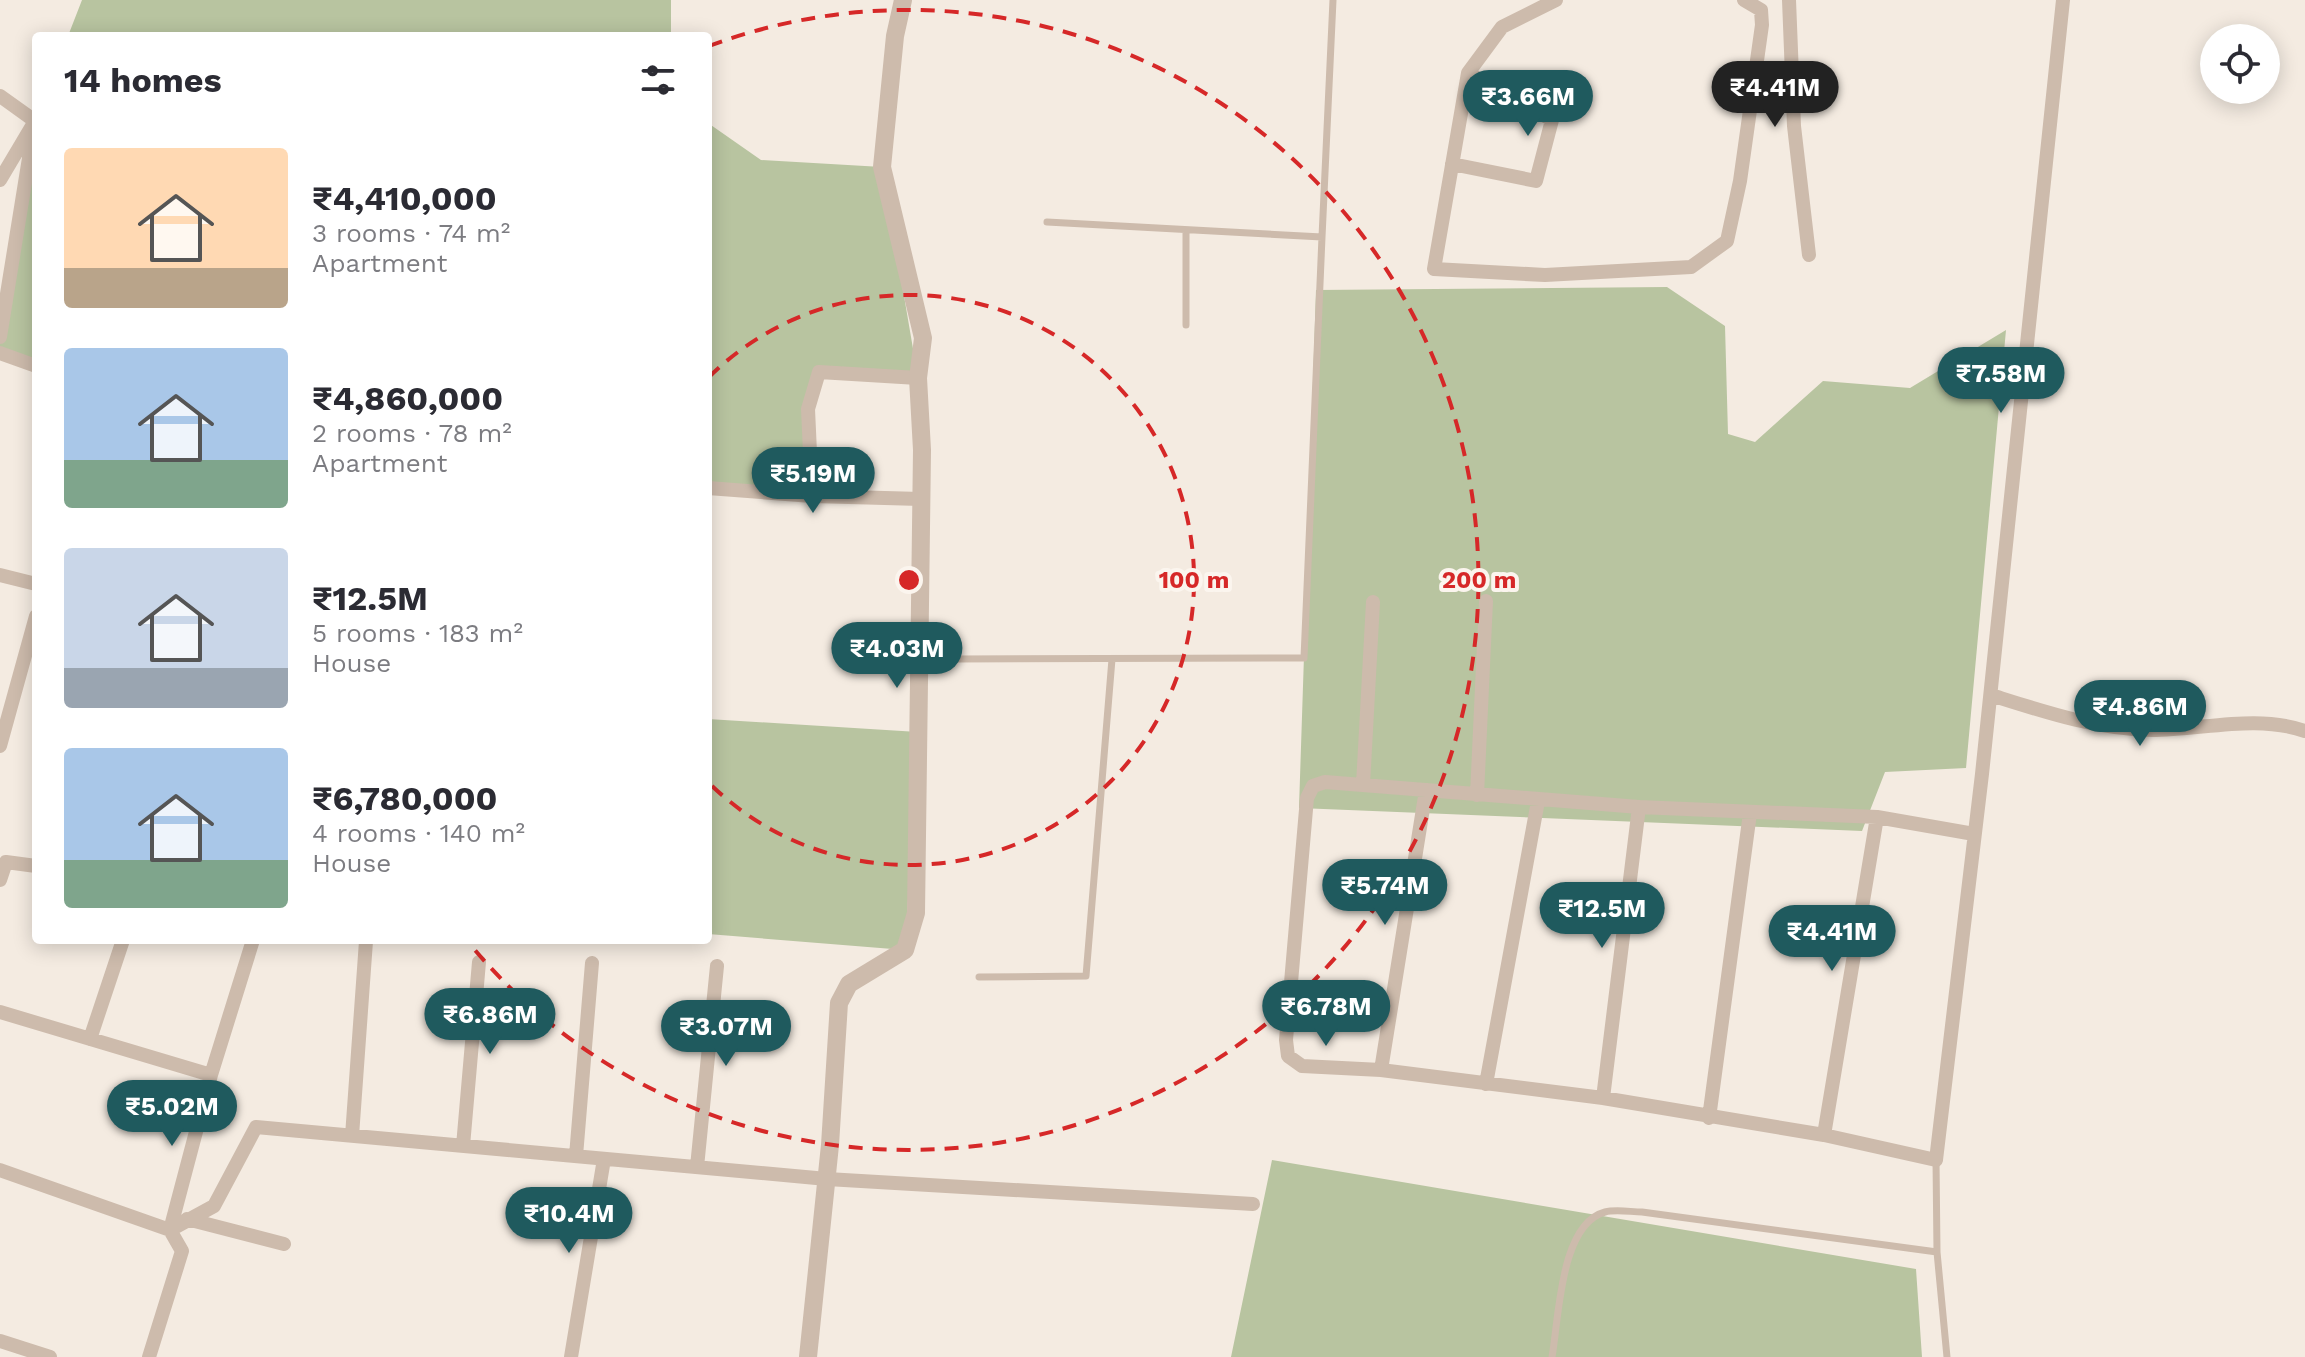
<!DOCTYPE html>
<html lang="en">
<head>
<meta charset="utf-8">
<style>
  :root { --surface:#fff; --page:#f7f7f7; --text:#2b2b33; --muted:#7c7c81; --accent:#1f5a5e }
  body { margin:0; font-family:"Work Sans",sans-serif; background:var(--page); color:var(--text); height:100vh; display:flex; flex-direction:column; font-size:30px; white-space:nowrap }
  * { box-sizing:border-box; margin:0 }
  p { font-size:26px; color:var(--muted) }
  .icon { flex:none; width:44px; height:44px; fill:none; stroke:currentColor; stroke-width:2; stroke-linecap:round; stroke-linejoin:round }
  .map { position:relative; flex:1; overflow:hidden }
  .details { position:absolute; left:32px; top:32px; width:680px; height:912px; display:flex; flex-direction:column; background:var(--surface); border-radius:8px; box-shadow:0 4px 20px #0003 }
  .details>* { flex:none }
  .controls { position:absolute; left:2200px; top:24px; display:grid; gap:16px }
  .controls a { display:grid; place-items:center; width:80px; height:80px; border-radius:50%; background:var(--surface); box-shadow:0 4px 20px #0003; font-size:40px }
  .price { position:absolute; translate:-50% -68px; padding:0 18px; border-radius:28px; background:var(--accent); color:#fff; font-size:26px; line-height:52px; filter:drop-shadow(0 2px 4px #0008) }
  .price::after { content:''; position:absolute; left:50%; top:48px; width:24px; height:18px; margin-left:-12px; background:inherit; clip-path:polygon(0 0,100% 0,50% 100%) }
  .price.active { background:#222; color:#fff }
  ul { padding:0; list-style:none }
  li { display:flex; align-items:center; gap:24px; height:200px; padding:0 32px }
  li span { display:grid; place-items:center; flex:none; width:224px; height:160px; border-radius:8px; color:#555 }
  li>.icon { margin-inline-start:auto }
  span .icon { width:96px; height:96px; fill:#fffc; stroke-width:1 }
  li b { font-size:34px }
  h2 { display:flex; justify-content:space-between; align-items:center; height:96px; padding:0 32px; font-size:34px }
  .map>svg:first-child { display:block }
</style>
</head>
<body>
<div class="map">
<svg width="2305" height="1357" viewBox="0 0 2305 1357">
  <rect width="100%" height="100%" fill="#f4ebe1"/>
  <path fill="#b8c4a0" d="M82,0h589v36h-603z
    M36,117v243l-36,-7v-16z
    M708,123l53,37 121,7 36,211 -99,-6 -11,37 4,87 -104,-8z
    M1667,287l58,39 3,108 27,8 68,-61 87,7 96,-58 -40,438 -81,4 -23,59 -563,-23 17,-518z
    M708,719l210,13 -13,218 -197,-16z
    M1272,1160l644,109 6,88h-691z"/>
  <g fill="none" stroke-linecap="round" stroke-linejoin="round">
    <path stroke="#cdbbac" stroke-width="7" d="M1047,222l275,15 11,-237
      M1186,230v95
      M957,659l347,-1 18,-421
      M979,977l107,-1 26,-317
      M1936,1160l1,92 10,105
      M1552,1357c7,-39 8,-133 53,-145 11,-3 26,0 37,0l295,40"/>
    <path stroke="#cdbbac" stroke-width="14" d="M1556,0l-54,27 -34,46 -34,196 111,6 146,-8 36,-26 13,-60 22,-156 -1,-15 -17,-10
      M1789,0l5,126 15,129
      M0,96l35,25 -35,59
      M1452,164l84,17 16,-61 -84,-47
      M0,337l35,-216
      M0,353l36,13
      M708,488l104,8 109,3
      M812,496l-4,-87 11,-37 99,6
      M0,575l36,9
      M1991,695c54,17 104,34 161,35 51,0 103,-16 153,1
      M0,746l36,-130
      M1363,785l10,-183
      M1477,795l9,-194
      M1974,834l-97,-17 -238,-10 -314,-25 -12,4 -6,12 -21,242 2,16 14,10 79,4 222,28 221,37 112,25 46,-386 81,-774
      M0,880l6,-18 30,4
      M0,1012l211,63
      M90,1039l33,-99
      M1381,1070l45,-280
      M1486,1084l52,-283
      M1603,1098l36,-291
      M1709,1118l41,-305
      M1824,1135l53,-318
      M352,1136l14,-195
      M463,1146l16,-184
      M576,1156l16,-193
      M697,1167l20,-201
      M0,1170l170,60 12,21 -33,106
      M187,1219l97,25
      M170,1230l44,-24 42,-79 571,52 426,25
      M170,1230l41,-155 42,-135
      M0,1341l50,16
      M571,1357l33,-198"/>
    <path stroke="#cdbbac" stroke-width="18" d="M808,1357l22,-212 9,-142 10,-19 56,-34 11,-37 6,-463 -4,-72 5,-40 -41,-171 13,-131 8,-36"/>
  </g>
  <g fill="none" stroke="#d62828" stroke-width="4" stroke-dasharray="14 10">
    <path d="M709 377A285 285 0 1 1 709 783"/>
    <path d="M709 46A570 570 0 1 1 469 943"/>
  </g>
  <circle cx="909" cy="580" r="12" fill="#d62828" stroke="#fbf5ee" stroke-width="4"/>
  <g font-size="24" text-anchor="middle" font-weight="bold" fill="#d62828" stroke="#fbf5ee" stroke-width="8" stroke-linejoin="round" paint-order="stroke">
    <text x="1194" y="588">100 m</text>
    <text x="1479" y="588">200 m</text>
  </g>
</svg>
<div class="controls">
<a><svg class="icon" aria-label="locate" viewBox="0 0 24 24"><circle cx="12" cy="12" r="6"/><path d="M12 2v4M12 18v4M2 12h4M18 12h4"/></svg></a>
</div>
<b class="price active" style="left:1775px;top:129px">₹4.41M</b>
<b class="price" style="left:1528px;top:138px">₹3.66M</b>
<b class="price" style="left:2001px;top:415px">₹7.58M</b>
<b class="price" style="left:813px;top:515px">₹5.19M</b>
<b class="price" style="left:897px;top:690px">₹4.03M</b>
<b class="price" style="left:2140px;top:748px">₹4.86M</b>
<b class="price" style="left:1385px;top:927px">₹5.74M</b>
<b class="price" style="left:1602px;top:950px">₹12.5M</b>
<b class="price" style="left:1832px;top:973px">₹4.41M</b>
<b class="price" style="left:1326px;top:1048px">₹6.78M</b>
<b class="price" style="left:490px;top:1056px">₹6.86M</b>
<b class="price" style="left:726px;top:1068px">₹3.07M</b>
<b class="price" style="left:172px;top:1148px">₹5.02M</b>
<b class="price" style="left:569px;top:1255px">₹10.4M</b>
<section class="details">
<h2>14 homes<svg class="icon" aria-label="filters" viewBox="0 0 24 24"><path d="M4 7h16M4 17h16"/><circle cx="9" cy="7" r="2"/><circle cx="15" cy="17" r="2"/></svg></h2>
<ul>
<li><span style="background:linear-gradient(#ffd9b3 75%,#b9a48a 0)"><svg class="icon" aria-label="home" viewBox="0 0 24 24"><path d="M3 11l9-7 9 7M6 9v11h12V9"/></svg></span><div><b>₹4,410,000</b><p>3 rooms · 74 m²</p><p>Apartment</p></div></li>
<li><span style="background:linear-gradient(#a9c7e8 70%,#7fa58c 0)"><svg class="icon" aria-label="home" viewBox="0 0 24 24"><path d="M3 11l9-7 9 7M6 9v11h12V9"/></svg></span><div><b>₹4,860,000</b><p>2 rooms · 78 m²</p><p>Apartment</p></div></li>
<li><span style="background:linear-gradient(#c9d6e8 75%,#9aa5b1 0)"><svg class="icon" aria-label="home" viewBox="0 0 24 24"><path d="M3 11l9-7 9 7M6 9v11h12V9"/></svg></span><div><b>₹12.5M</b><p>5 rooms · 183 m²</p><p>House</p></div></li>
<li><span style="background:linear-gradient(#a9c7e8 70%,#7fa58c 0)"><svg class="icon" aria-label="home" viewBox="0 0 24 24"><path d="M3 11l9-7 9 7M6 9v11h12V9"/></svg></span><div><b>₹6,780,000</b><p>4 rooms · 140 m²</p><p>House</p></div></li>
</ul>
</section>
</div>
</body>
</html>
